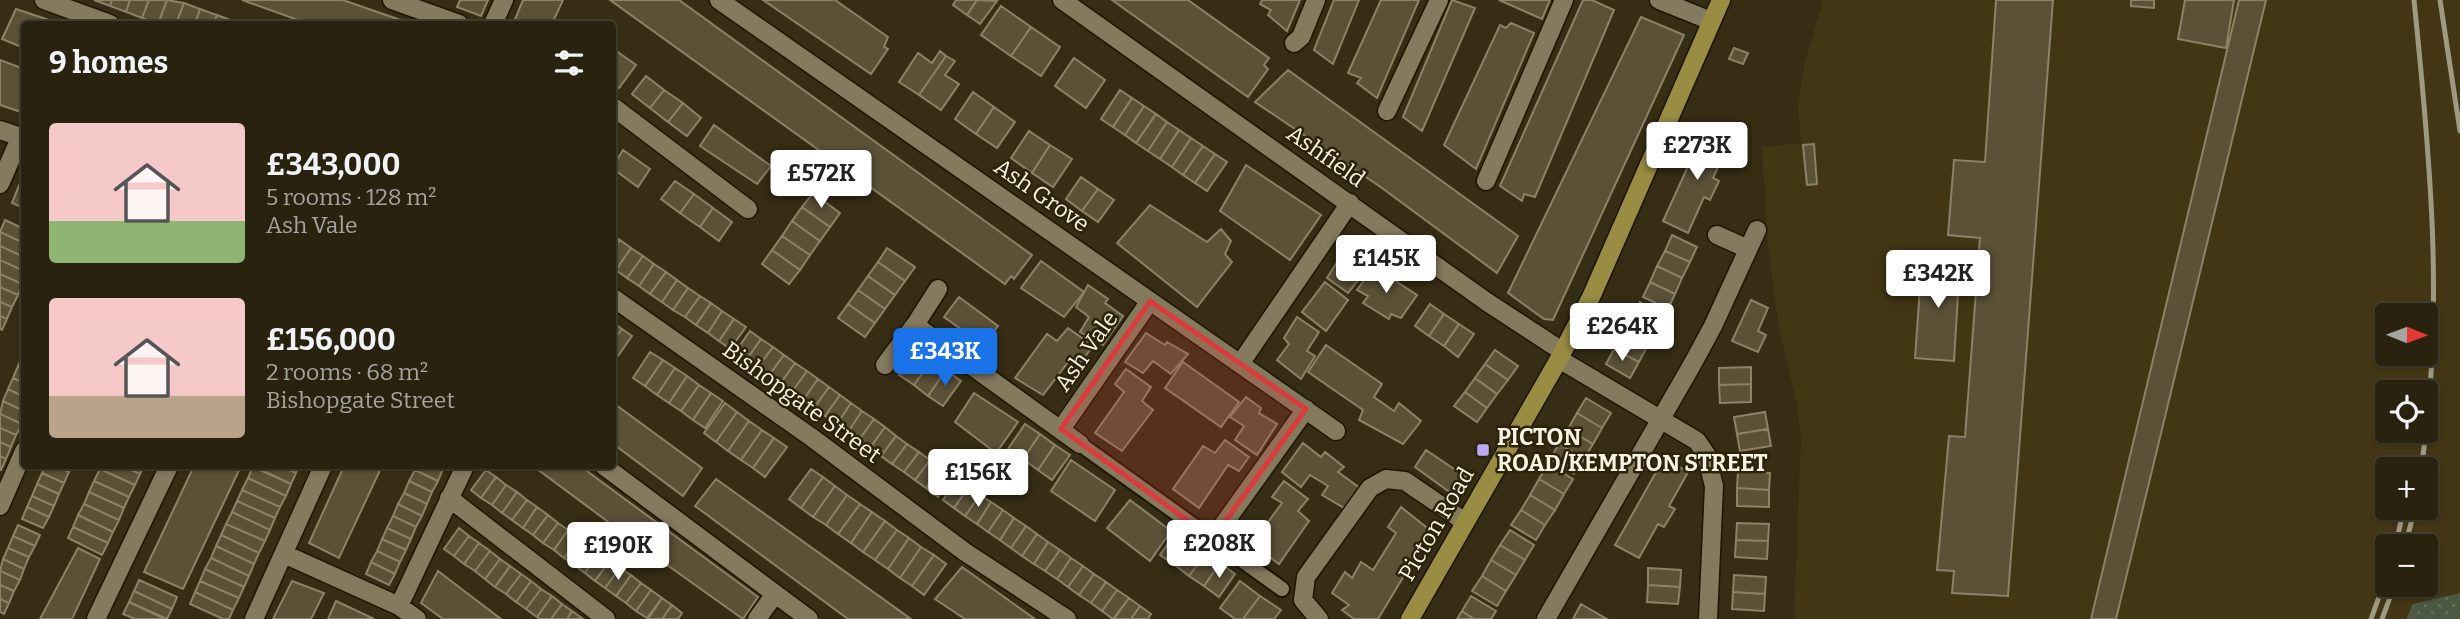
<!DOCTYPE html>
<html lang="en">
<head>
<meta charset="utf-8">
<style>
  :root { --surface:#28220f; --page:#342f1d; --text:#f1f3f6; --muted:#a5a49e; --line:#443f2f; --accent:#1a73e8 }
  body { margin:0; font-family:Bitter,serif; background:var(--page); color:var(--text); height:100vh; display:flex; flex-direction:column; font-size:26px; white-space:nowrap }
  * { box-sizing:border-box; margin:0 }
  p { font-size:23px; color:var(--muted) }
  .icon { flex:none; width:38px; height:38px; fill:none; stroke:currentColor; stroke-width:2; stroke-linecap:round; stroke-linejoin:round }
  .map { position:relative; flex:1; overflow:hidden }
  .side { position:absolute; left:21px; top:21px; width:595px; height:448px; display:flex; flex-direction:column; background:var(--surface); border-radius:7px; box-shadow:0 2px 5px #0004,0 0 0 2px var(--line) }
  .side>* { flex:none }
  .needle { width:46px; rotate:91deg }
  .buttons { position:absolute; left:2375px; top:303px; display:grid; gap:14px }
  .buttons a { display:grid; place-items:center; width:63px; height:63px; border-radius:7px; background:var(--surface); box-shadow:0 2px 5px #0004,0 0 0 2px var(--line); font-size:35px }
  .price { position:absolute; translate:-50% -60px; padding:0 16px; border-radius:7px; background:#fff; color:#222; font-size:23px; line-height:46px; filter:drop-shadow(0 2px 4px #0008) }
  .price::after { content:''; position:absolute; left:50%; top:42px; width:21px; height:16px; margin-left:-10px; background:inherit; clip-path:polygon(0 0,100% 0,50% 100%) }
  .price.selected { background:var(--accent); color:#fff }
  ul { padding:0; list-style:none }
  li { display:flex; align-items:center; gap:21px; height:175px; padding:0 28px }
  li span { display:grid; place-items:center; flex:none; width:196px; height:140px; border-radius:7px; color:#555 }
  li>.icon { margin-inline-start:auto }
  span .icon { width:84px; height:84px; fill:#fffc; stroke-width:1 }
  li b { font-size:30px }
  h2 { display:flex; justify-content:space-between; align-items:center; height:84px; padding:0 28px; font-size:30px }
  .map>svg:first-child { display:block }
</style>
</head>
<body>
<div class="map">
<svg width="2460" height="619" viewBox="0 0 2460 619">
  <defs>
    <pattern id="grass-dots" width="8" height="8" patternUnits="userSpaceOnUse" patternTransform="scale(1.75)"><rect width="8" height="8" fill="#4b5842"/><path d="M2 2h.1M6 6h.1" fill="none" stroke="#66705d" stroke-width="1.8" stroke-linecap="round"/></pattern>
  </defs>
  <rect width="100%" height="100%" fill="#362d14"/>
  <path fill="#423614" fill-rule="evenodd" d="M1823,0h637v593l-47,11 -7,15h-612l7,-179 -4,-35 -18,-78 -11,-79 -6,-101 39,-4 -3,-36 6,-41zM2387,315h39v39h-39zM2387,392h39v38h-39zM2387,469h39v39h-39zM2387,546h39v38h-39z"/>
  <path fill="url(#grass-dots)" d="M2460,593v26h-54l7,-15z"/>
  <path fill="#5b5137" stroke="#8c8266" stroke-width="2" d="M94,0h18l-2,6z
    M112,0h18l-4,12 -16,-6z
    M130,0h19l-7,18 -16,-6z
    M149,0h18l-9,24 -16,-6z
    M167,0l17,3 -8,21h-18z
    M242,0h101l69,24h-103z
    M460,0h28l-7,16 -24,-9z
    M523,0h40l-11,24h-39z
    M610,0h69l353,255 -18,24 -3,-3 -6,8z
    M763,0h72l53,37 -4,10 4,2 -17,25z
    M956,0h21l-10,15 -14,-10z
    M977,0l20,1 -17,23 -13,-9z
    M1112,0h76l81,58 -5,7 4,4 -20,28z
    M1262,0h38l-13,31 -19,-16 3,-5 -11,-6z
    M1334,0h25l-26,64 -19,-14z
    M1381,0h38l-42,98 -20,-15 4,-5 -13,-5z
    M1452,0l23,8 -53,123 -19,-14z
    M1499,0h51l-8,19z
    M1583,0h9l22,10 -79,187 -11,-3 -2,7 -22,-15z
    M1996,0h57l-45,596 -56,-3 2,-22 -17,-1 12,-134 16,1 15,-199 -32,-3 6,-75 31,2z
    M2131,0h23v8l-23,-2z
    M2185,0h49l-8,48 -48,-9z
    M2239,0h27l-150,619h-25z
    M184,3l16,6 -5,15h-19z
    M1001,6l30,21 -20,29 -30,-21z
    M16,9l45,15h-37v24l-22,-9z
    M200,9l17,6 -4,9h-18z
    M217,15l16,6 -2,3h-18z
    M1641,17l43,18 -131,285 -9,-1 -36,-26z
    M1511,23l23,10 -58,136 -32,-24 56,-120 6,3z
    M1031,27l29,20 -19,29 -30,-20z
    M1734,48l14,5 -5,11 -14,-5z
    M615,50l21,15 -17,23 -7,-5v-29z
    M940,51l6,5 -27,39 -20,-13 19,-29 14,10z
    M946,56l9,5 -10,14 14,9 -18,26 -22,-15z
    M1074,58l31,22 -19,28 -31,-22z
    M0,60l24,9v44l-24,-8z
    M1288,70l230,166 -21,37 -115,-85 -127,-86z
    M646,76l18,14 -14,18 -18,-14z
    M664,90l19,13 -15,19 -18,-14z
    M1120,90l12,8 -19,29 -12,-8z
    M973,92l21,15 -18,27 -21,-15z
    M1132,98l12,8 -19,29 -12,-8z
    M683,103l18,15 -14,18 -19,-14z
    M1144,106l12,8 -20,29 -11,-8z
    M994,107l21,15 -18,26 -21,-14z
    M1156,114l11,8 -19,29 -12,-8z
    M1167,122l12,8 -19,29 -12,-8z
    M714,125l57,41 -14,18 -57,-38z
    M1179,130l12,8 -19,29 -12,-8z
    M1029,131l21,14 -18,28 -21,-15z
    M1704,131l25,11 -16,36 6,3 -9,19 -6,-3 -16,36 -25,-12z
    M1191,138l12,8 -20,29 -11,-8z
    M1814,144l3,40 -10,1 -4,-40z
    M1050,145l22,14 -19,28 -21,-14z
    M1203,146l12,8 -20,29 -12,-8z
    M623,150l27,19 -12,18 -26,-19z
    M1215,154l12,8 -20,29 -12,-8z
    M1246,165l75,50 -31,45 -70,-49z
    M24,173v35l-12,-5z
    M1081,177l17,12 -16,22 -16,-12z
    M675,181l19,13 -14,19 -19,-14z
    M1098,189l16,11 -16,22 -16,-11z
    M813,193l27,20 -10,14 -28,-20z
    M694,194l19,14 -13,19 -20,-14z
    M1150,205l57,37 14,-13 10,12 -6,13 7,8 -35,45 -80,-64z
    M802,207l28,20 -10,14 -28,-20z
    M713,208l19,14 -13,19 -19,-14z
    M5,220l19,9v14l-24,-11z
    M792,221l28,20 -10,14 -28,-19z
    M0,232l24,11v14l-24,-11z
    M1672,235l25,12 -7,15 -25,-11z
    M612,236l8,4 -8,11z
    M782,236l28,19 -10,15 -28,-20z
    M620,240l11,8 -15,22 -4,-2v-17z
    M0,246l24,11v14l-24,-11z
    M631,248l12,8 -16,22 -11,-8z
    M887,248l28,19 -10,14 -27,-19z
    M772,250l28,20 -11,14 -27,-20z
    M1665,251l25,11 -8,16 -25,-12z
    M643,256l11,8 -15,22 -12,-8z
    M1341,256l23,17 -16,20 -21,-15z
    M1922,259l38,2 -6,100 -39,-3z
    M0,260l24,11 -2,13 -22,-10z
    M1041,261l43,31 -20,25 -43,-29z
    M878,262l27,19 -10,14 -27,-19z
    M654,264l12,8 -16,22 -11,-8z
    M1657,266l25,12 -7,16 -25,-12z
    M1374,267l43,28 -16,23 -10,-4 -2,5 -26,-16 5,-7 -11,-6z
    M666,272l11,8 -15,22 -12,-8z
    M0,274l22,10 -4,11 -18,-8z
    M868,276l27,19 -10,14 -27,-19z
    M677,280l11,8 -15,22 -11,-8z
    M1325,282l23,18 -22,31 -24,-19z
    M1650,282l25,12 -7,15 -25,-12z
    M1088,285l20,14 -3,4 18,13 -20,29 -23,-13 9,-15 -13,-10z
    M0,287l18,8 -6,12 -12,-5z
    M688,288l12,8 -15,21 -12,-7z
    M858,290l27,19 -10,14 -27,-19z
    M700,296l11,7 -15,22 -11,-8z
    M959,297l39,29 -15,19 -39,-28z
    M1751,300l17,8 -10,23 8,4 -8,17 -26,-11z
    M0,302l12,5 -5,12 -7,-3z
    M1640,302l24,14 -8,15 -25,-13z
    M711,303l11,8 -14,22 -12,-8z
    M848,304l27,19 -10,14 -27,-19z
    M1430,304l14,10 -15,22 -14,-10z
    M722,311l12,8 -15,22 -11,-8z
    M1444,314l15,10 -15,22 -15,-10z
    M0,316l7,3 -5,11 -2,-1z
    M1297,317l22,15 -12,19 8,5 -14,23 -24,-19 12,-16 -5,-6z
    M1631,318l25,13 -9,16 -24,-14z
    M734,319l12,8 -16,22 -11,-8z
    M612,322l10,7 -10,13z
    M1459,324l15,10 -16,23 -14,-11z
    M1068,328l25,18 -12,16 -9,-5 -29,38 -28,-17 32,-44 10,7z
    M622,329l10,7 -14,20 -6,-4v-10z
    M750,331l11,8 -14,20 -11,-8z
    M1146,333l19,12 2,-3 21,12 -17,20 -18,-13 -10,12 -18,-11z
    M1623,333l24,14 -8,15 -25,-13z
    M761,339l12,8 -15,20 -11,-8z
    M1326,345l56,39 -8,13 20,14 5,-8 22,18 -18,23 -44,-24 4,-10 -55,-38z
    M773,347l11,8 -15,20 -11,-8z
    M1614,349l25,13 -9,16 -24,-14z
    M917,350l15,10 -18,25 -15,-10z
    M1495,350l23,16 -10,14 -23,-16z
    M650,352l13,8 -18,26 -12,-8z
    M23,354l1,1v14l-6,-3z
    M784,355l11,8 -15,21 -11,-9z
    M663,360l12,8 -18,27 -12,-9z
    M932,360l14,10 -18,26 -14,-11z
    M1183,362l56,40 -18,25 -56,-39z
    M795,363l12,8 -15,21 -12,-8z
    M1485,364l23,16 -11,14 -22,-16z
    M18,366l6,3v14l-11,-5z
    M1751,367v17l-32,1v-17z
    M675,368l12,8 -18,27 -12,-8z
    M1126,369l25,18 -9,14 11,9 -31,41 -27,-18 29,-41 -9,-8z
    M946,370l15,11 -18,25 -15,-10z
    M807,371l11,8 -15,21 -11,-8z
    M687,376l12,9 -18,26 -12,-8z
    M13,378l11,5v14l-16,-8z
    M1475,378l22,16 -10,14 -22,-16z
    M818,379l11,8 -15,21 -11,-8z
    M1751,384v18l-31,1 -1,-18z
    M699,385l12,8 -18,27 -12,-9z
    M829,387l11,8 -15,21 -11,-8z
    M8,389l16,8v14l-21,-10z
    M1465,392l22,16 -10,14 -23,-16z
    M711,393l12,8 -18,27 -12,-8z
    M974,393l44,29 -22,31 -41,-31z
    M840,395l11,8 -14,21 -12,-8z
    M1246,397l15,11 -2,5 18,11 -20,31 -22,-15 9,-14 -14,-9z
    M1586,398l25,15 -9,15 -25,-15z
    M3,401l21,10 -2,13 -22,-10z
    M612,402l90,66 -19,28 -71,-53z
    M725,403l12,9 -21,30 -12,-9z
    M851,403l11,8 -14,21 -11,-8z
    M862,411l12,8 -15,21 -11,-8z
    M737,412l12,9 -21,30 -12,-9z
    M1765,412l3,17 -31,5 -3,-17z
    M1577,413l25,15 -9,16 -25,-15z
    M0,414l22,10 -6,11 -16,-7z
    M874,419l11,8 -15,21 -11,-8z
    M749,421l13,9 -21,30 -13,-9z
    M1025,424l15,10 -17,25 -15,-10z
    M885,427l11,9 -15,20 -11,-8z
    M0,428l16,7 -5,12 -11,-5z
    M1568,429l25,15 -9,15 -25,-15z
    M1768,429l3,17 -31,5 -3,-17z
    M762,430l12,8 -21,30 -12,-8z
    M1040,434l15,11 -17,25 -15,-11z
    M896,436l11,8 -15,20 -11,-8z
    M774,438l13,9 -22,30 -12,-9z
    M1225,440l24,17 -10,14 -11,-6 -29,43 -26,-19 30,-43 12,7z
    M0,442l11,5 -5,12 -6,-3z
    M1303,443l18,14 4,-5 19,15 -6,5 22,16 -16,20 -22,-13 6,-9 -18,-11 -9,12 -19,-15z
    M907,444l12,8 -15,20 -12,-8z
    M1559,444l25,15 -10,15 -24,-15z
    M1055,445l15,10 -18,25 -14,-10z
    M1426,450l40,27 -11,19 -40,-29z
    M919,452l11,8 -15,20 -11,-8z
    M0,456l6,3 -5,11h-1z
    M1664,458l24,14 -19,34 6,3 -11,18 -6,-3 -19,34 -24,-13z
    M930,460l11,8 -15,20 -11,-8z
    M1071,460l44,30 -20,31 -44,-30z
    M1548,464l25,15 -9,15 -25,-15z
    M45,466h10l14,6 -5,11 -22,-10z
    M55,466h17l-3,6z
    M101,466h21l18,8 -5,11 -35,-16z
    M122,466h22l-4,8z
    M194,466h47l-58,123 -39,-17z
    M253,466h27l16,7 -5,11z
    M280,466h19l-3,7z
    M344,466h38l-43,92 -30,-15z
    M416,466h20l7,3 -5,12 -23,-11z
    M533,466h47l178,131 -15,22 -97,-69z
    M253,467l38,17 -5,12 -38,-18z
    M941,468l11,8 -14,21 -12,-9z
    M100,469l35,16 -6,12 -35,-16z
    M811,469l12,8 -22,31 -12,-9z
    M415,470l23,11 -6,11 -23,-11z
    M486,470l10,7 -15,21 -10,-8z
    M1738,471l32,2 -1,17 -32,-2z
    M42,473l22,10 -5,11 -22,-10z
    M496,477l10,8 -14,20 -11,-7z
    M823,477l12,9 -22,31 -12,-9z
    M248,478l38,18 -6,11 -38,-17z
    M716,479l195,140h-63l-153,-113z
    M957,479l12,8 -15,21 -11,-8z
    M1539,479l25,15 -9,16 -25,-15z
    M94,481l35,16 -5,11 -35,-16z
    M409,481l23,11 -5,12 -23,-11z
    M1284,481l24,18 -10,12 11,10 -30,43 -27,-20 30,-41 -10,-6z
    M37,484l22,10 -5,12 -22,-10z
    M506,485l11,7 -15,21 -10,-8z
    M835,486l12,9 -21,30 -13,-8z
    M969,487l11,8 -15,21 -11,-8z
    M1737,488l32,2v17l-32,-1z
    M242,490l38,17 -5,11 -38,-17z
    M89,492l35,16 -5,12 -35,-16z
    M517,492l10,8 -15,20 -10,-7z
    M404,493l23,11 -5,12 -24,-12z
    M847,495l13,9 -22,30 -12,-9z
    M980,495l11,7 -14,22 -12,-8z
    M1530,495l25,15 -10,15 -24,-15z
    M32,496l22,10 -5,11 -22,-10z
    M527,500l10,7 -14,21 -11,-8z
    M1130,500l41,31 -21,30 -43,-33z
    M237,501l38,17 -5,12 -38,-18z
    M991,502l12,8 -15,22 -11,-8z
    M84,504l35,16 -6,12 -35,-17z
    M398,504l24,12 -6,11 -23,-11z
    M860,504l12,8 -21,31 -13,-9z
    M27,507l22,10 -6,11 -21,-9z
    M537,507l11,8 -15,20 -10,-7z
    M1401,507l30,24 -53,88h-24l-12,-9 7,-5 -17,-12 13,-21 7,6 9,-16 12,8 23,-37 -8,-6z
    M1003,510l11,8 -14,22 -12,-8z
    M1521,510l24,15 -9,15 -25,-15z
    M232,512l38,18 -5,11 -39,-17z
    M872,512l13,9 -22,31 -12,-9z
    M78,515l35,17 -5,11 -35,-16z
    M548,515l10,8 -15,20 -10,-8z
    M393,516l23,11 -5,12 -24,-11z
    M1014,518l12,8 -15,22 -11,-8z
    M885,521l12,9 -22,30 -12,-8z
    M558,523l10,7 -14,20 -11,-7z
    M1737,523l32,1 -1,17 -32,-1z
    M226,524l39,17 -6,12 -38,-18z
    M18,525l22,10 -5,11 -22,-10z
    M1026,526l11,8 -15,22 -11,-8z
    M73,527l35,16 -6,12 -34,-17z
    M387,528l24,11 -5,11 -24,-11z
    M459,528l10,8 -15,20 -10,-7z
    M568,530l11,8 -15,20 -10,-8z
    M897,530l12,8 -21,31 -13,-9z
    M1510,530l24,15 -9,15 -25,-15z
    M1176,532l15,10 -16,23 -15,-10z
    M1037,534l11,8 -14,22 -12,-8z
    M221,535l38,18 -5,11 -38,-18z
    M13,536l22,10 -6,11 -21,-9z
    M469,536l10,7 -15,21 -10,-8z
    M579,538l10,7 -15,20 -10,-7z
    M909,538l12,9 -21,31 -12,-9z
    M382,539l24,11 -6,12 -23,-11z
    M1736,540l32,1 -1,18 -32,-2z
    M1048,542l12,8 -15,21 -11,-7z
    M1191,542l15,11 -17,23 -14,-11z
    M479,543l11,8 -15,20 -11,-7z
    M589,545l10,8 -14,20 -11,-8z
    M1500,545l25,15 -9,15 -25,-15z
    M216,546l38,18 -5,12 -38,-18z
    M921,547l13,8 -22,31 -12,-8z
    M8,548l21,9 -5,12 -21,-10z
    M78,548l22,11 -28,60h-32z
    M1060,550l11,8 -14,21 -12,-8z
    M377,551l23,11 -5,12 -24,-12z
    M490,551l10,8 -15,20 -10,-8z
    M599,553l11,7 -15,21 -10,-8z
    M1206,553l14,10 -16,23 -15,-10z
    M934,555l12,9 -22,31 -12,-9z
    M211,558l38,18 -5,11 -39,-18z
    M1071,558l12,8 -15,21 -11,-8z
    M3,559l21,10 -4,11 -20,-9z
    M500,559l10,7 -15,21 -10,-8z
    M610,560l10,8 -15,20 -10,-7z
    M1491,560l25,15 -10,16 -24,-15z
    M371,562l24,12 -6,11 -23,-11z
    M1220,563l15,11 -16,23 -15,-11z
    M510,566l11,8 -15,20 -11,-7z
    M1083,566l11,8 -15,21 -11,-8z
    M962,567l73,52h-70l-30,-20z
    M620,568l11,7 -15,21 -11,-8z
    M1648,568l33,2 -1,17 -32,-2z
    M205,569l39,18 -5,11 -39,-17z
    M0,571l20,9 -6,11 -14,-6z
    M438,571l63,48h-58l-22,-16z
    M521,574l10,7 -15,21 -10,-8z
    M1094,574l12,8 -15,21 -12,-8z
    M631,575l10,8 -15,20 -10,-7z
    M1734,575l32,2 -1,17 -32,-2z
    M1482,576l24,15 -9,15 -25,-15z
    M139,580l38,17 -5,12 -38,-18z
    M200,581l39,17 -6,12 -38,-18z
    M292,581l32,12 -13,26h-38z
    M531,581l10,8 -15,20 -10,-7z
    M1240,581l20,15 -17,23h-8l-15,-11z
    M1106,582l11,8 -15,21 -11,-8z
    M641,583l10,7 -15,21 -10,-8z
    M0,585l14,6 -5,12 -9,-4z
    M1648,585l32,2 -2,17 -31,-2z
    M541,589l11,7 -15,21 -11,-8z
    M651,590l11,8 -15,20 -11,-7z
    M1117,590l12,8 -16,21 -11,-8z
    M134,591l38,18 -5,10 -38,-17z
    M195,592l38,18 -4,9h-6l-33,-15z
    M1733,592l32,2 -1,17 -32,-2z
    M552,596l10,8 -11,15h-11l-3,-2z
    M1260,596l21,14 -7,9h-31z
    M1471,596l25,15 -5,8h-17l-12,-8z
    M662,598l10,7 -10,14h-14z
    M1129,598l11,8 -9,13h-17z
    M0,599l9,4 -5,11 -4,-2z
    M336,601l38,18h-46z
    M129,602l36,17h-30l-12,-5z
    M562,604l10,7 -5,8h-16z
    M1581,604l26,15h-34z
    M672,605l10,8 -4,6h-16z
    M1140,606l11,8 -3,5h-17z
    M572,611l11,8h-16z
    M1462,611l12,8h-17z"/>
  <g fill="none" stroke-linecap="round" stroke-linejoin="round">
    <defs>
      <path id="pedestrian" d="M1080,444l202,145"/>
      <path id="minor" d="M44,0l66,24
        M392,0l67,24
        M719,0l617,431
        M1062,0l425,302 75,49
        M1659,0l52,21
        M493,24l11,-24
        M1294,43l7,-6 15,-37
        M612,106l136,103
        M1387,111l52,-111
        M0,130l24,8
        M1486,181l78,-181
        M0,184l21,-48
        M1717,235l31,14
        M612,297l199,140 154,115 102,67
        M915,325l165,119
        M1559,359l138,82 9,13 8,32 -6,133
        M1240,364l110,-161
        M885,365l30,-40 23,-36
        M1061,429l89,-128
        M604,466l205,153
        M449,498l157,121
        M0,506l24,-55
        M1213,539l93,-130
        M284,554l115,52 18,13
        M399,606l66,-140
        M96,619l73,-153
        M254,619l69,-153
        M757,619l18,-25
        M1319,619l-16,-19 3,-23 64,-89 16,-9 19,2 60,41
        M1546,619l147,-256 20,-37 44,-96"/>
      <path id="secondary" d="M1410,619l149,-260 33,-64 129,-295"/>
    </defs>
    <use href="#pedestrian" stroke="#1e1500" stroke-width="18"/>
    <use href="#minor" stroke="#1e1500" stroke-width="21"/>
    <use href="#secondary" stroke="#1e1500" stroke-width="21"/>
    <use href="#pedestrian" stroke="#847a5e" stroke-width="14"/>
    <use href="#minor" stroke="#847a5e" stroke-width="18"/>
    <use href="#secondary" stroke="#998d43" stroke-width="18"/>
    <path stroke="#9f9984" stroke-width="5" d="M2414,0c16,156 31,313 7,469
      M2440,0l20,131
      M2397,539l7,-31
      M2405,546l10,-38
      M2371,619l16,-44
      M2382,619l13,-35"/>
  </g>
  <path fill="#d93c3b" fill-opacity="0.2" stroke="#d93c3b" stroke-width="5" stroke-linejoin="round" d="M1150,301l156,108 -93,130 -152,-110z"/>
  <rect fill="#bcaaf5" stroke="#2c230a" stroke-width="2.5" x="1476" y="443" width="14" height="14" rx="3.5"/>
  <g text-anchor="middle" stroke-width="5" stroke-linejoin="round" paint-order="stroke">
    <g font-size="23" fill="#f8f3e3" stroke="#2c230a">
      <text transform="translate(1326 156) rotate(35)" y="8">Ashfield</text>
      <text transform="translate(1042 195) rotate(35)" y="8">Ash Grove</text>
      <text transform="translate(1086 351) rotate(-55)" y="8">Ash Vale</text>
      <text transform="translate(802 402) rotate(36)" y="8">Bishopgate Street</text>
      <text transform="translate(1436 524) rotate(-60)" y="8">Picton Road</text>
    </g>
    <g font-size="23" font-weight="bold" fill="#f8f3e3" stroke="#2c230a" text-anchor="start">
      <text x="1497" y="445">PICTON<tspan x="1497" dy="26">ROAD/KEMPTON STREET</tspan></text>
    </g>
  </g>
</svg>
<div class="buttons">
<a><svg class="needle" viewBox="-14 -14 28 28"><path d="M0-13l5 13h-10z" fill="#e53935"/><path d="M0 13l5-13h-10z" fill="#a5a49e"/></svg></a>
<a><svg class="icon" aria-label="locate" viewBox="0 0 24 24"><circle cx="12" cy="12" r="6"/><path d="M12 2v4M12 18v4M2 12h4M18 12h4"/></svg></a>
<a>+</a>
<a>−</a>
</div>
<b class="price" style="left:1697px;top:182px">£273K</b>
<b class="price" style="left:821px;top:210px">£572K</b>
<b class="price" style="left:1386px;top:295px">£145K</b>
<b class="price" style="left:1938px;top:310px">£342K</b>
<b class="price" style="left:1622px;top:363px">£264K</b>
<b class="price selected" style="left:945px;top:388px">£343K</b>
<b class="price" style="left:978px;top:509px">£156K</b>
<b class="price" style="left:1219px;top:580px">£208K</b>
<b class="price" style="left:618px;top:582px">£190K</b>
<section class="side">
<h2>9 homes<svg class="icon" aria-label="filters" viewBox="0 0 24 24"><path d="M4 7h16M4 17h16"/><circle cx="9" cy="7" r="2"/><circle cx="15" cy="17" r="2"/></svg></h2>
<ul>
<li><span style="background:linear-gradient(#f6c9c9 70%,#8fb573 0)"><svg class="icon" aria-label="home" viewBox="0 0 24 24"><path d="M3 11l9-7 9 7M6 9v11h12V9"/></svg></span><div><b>£343,000</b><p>5 rooms · 128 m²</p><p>Ash Vale</p></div></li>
<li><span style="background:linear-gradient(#f6c9c9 70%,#b9a48a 0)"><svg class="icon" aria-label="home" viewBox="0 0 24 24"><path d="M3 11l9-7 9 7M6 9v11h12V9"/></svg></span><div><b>£156,000</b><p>2 rooms · 68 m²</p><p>Bishopgate Street</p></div></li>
</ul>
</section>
</div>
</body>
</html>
